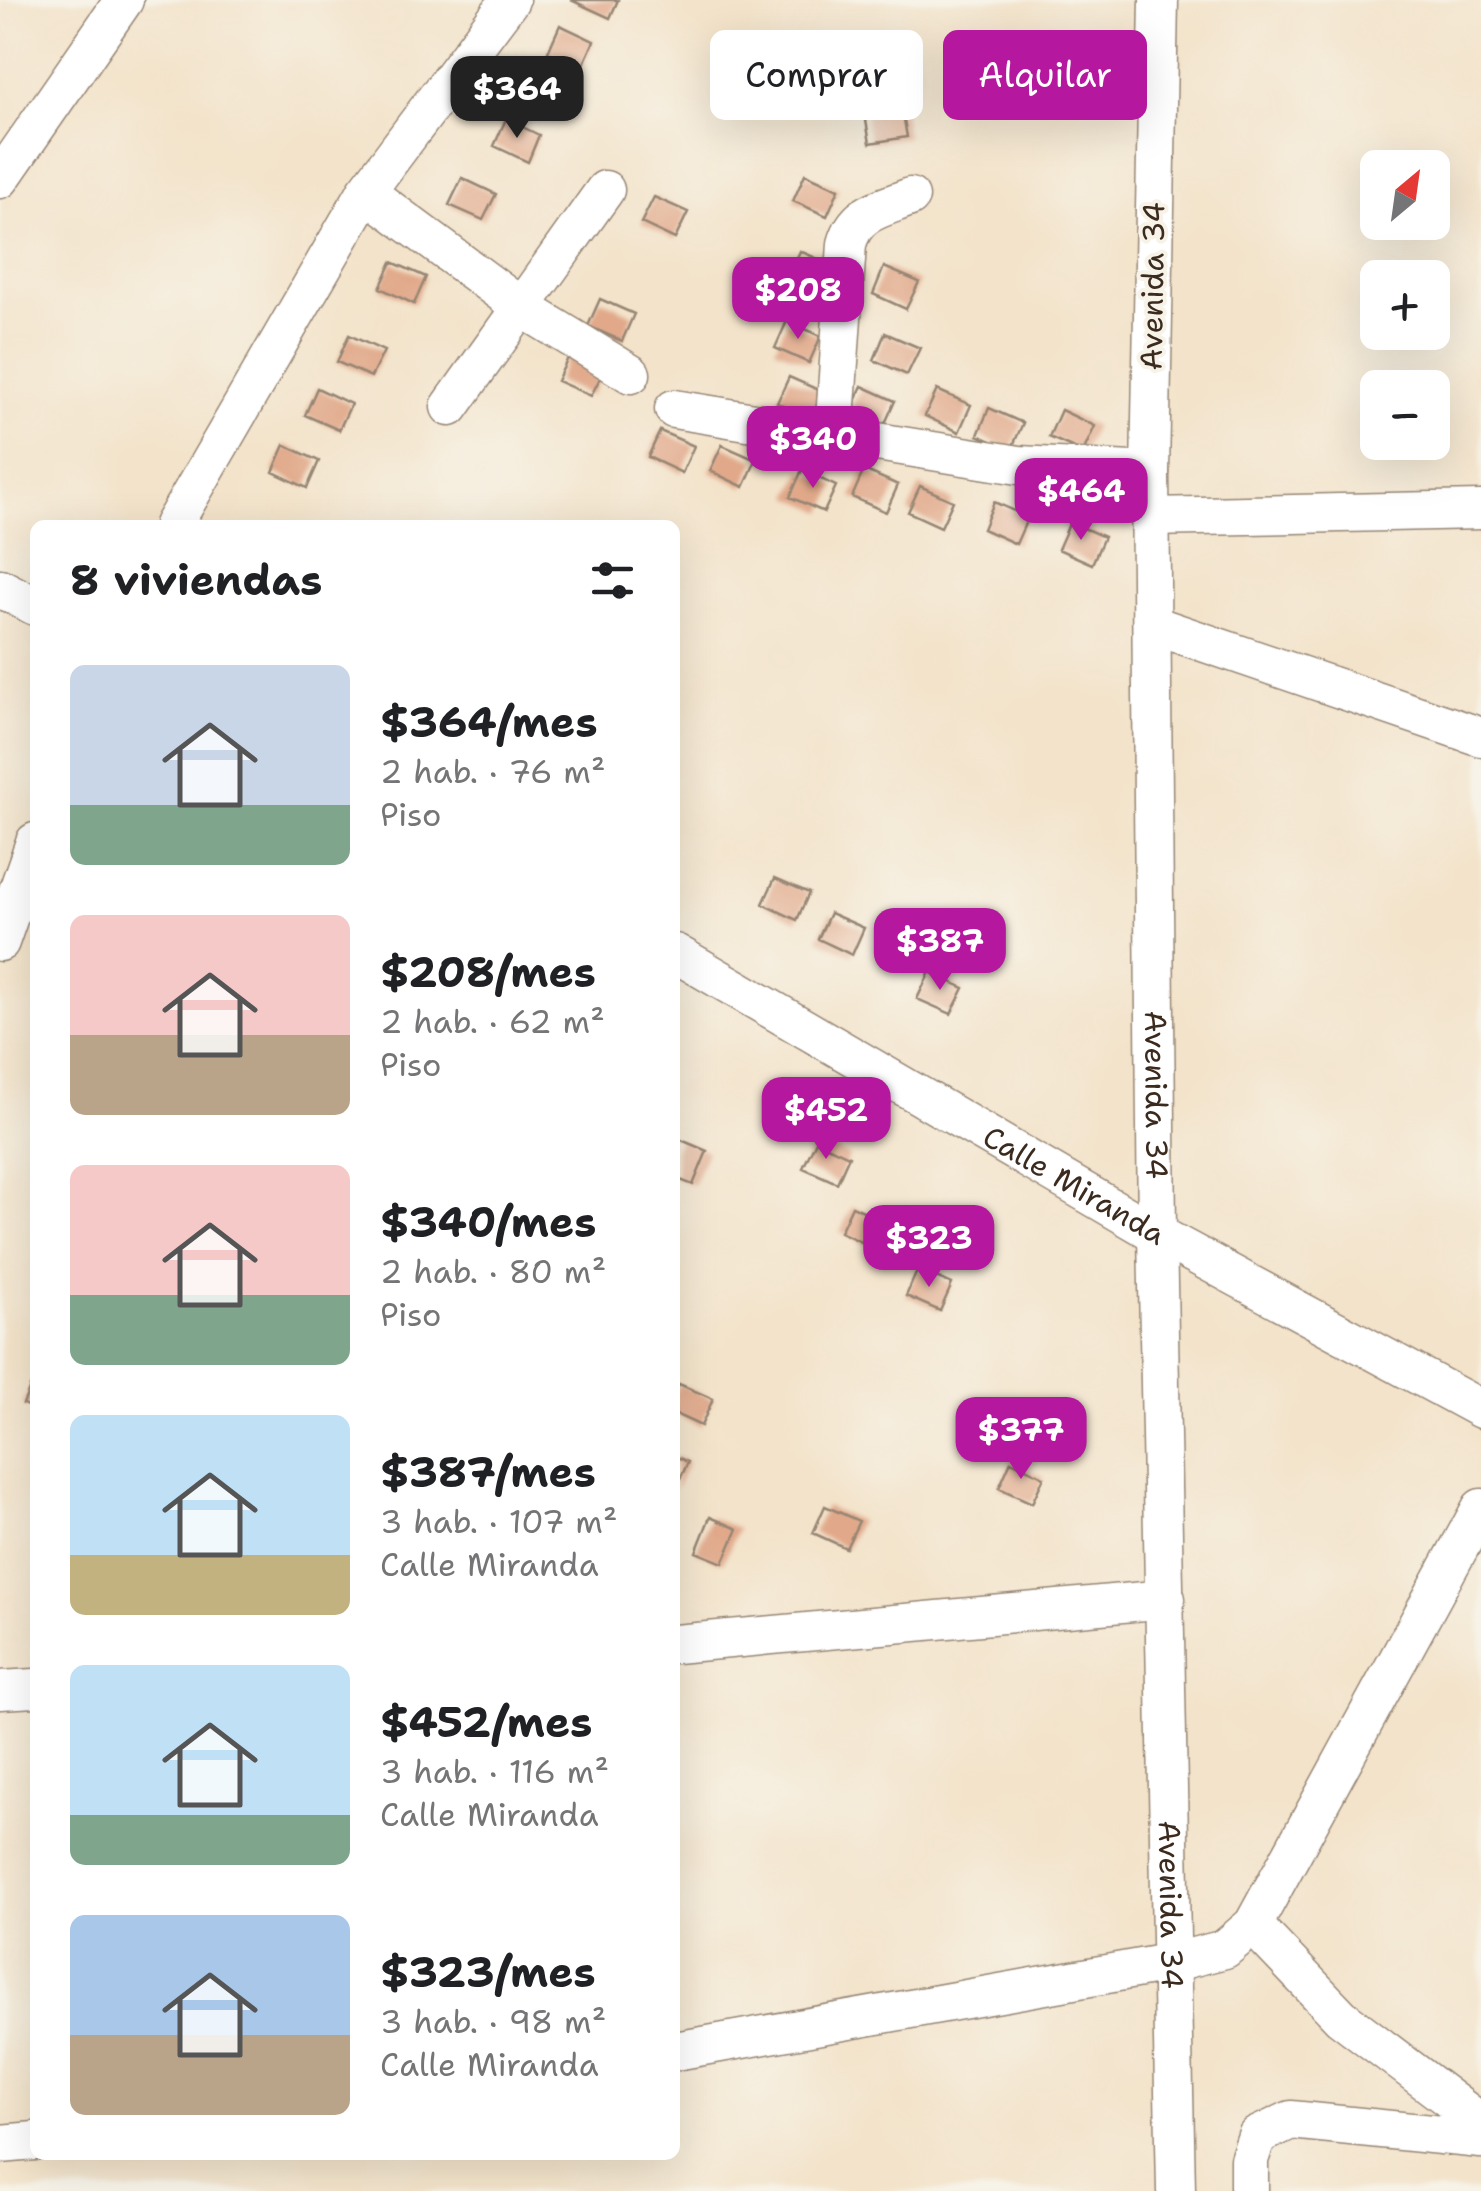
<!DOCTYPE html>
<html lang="es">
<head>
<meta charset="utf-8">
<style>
  :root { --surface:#fff; --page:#f2f2f2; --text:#202124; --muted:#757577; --accent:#b5179e }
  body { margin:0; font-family:"Shantell Sans",sans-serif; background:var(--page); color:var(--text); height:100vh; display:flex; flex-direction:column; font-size:38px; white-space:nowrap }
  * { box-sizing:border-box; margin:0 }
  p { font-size:32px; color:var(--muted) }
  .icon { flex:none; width:55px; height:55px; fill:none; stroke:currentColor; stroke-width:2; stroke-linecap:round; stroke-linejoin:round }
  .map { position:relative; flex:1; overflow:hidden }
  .details { position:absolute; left:30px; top:520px; width:650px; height:1640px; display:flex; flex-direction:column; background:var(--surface); border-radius:15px; box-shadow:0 10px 40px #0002 }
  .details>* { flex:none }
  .banner { position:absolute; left:710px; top:30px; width:620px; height:90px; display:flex; gap:20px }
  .needle { width:65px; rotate:29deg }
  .buttons { position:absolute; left:1360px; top:150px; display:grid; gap:20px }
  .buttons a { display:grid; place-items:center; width:90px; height:90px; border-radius:15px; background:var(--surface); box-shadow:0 10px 40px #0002; font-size:50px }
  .price { position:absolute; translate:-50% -85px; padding:0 22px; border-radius:20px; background:var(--accent); color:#fff; font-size:32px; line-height:65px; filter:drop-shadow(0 2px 5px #0008) }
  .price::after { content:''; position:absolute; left:50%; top:60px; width:30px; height:22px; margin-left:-15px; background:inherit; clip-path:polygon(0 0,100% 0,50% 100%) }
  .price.current { background:#222; color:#fff }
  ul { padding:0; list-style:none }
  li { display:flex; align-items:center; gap:30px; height:250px; padding:0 40px }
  li span { display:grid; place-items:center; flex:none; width:280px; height:200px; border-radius:15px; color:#555 }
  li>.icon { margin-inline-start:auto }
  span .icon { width:120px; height:120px; fill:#fffc; stroke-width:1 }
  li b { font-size:42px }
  h2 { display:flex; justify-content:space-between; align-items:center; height:120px; padding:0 40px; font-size:42px }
  .chip { padding:0 35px; border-radius:15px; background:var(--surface); box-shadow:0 10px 40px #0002; font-size:35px; line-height:90px }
  .chip.current { background:var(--accent); color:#fff }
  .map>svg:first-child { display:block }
</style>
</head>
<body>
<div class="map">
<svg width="1481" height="2191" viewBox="0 0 1481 2191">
  <rect width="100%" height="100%" fill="#f7f3e8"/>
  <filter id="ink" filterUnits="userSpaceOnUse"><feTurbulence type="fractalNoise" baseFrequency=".01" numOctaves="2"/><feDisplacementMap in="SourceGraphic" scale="20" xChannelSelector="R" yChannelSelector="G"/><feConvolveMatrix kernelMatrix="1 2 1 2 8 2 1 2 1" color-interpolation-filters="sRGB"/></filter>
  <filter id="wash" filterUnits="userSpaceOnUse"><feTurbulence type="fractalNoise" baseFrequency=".0048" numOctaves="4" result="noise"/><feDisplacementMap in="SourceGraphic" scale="40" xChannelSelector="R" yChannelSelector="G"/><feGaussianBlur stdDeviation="2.25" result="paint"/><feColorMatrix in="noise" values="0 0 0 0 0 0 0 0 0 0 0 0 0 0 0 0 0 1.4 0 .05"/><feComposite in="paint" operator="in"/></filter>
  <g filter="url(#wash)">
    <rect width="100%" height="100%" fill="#f3e3ca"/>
    <g id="blocks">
      <path fill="#e1a98a" d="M571,0h47l-8,18z
        M560,25l34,16 -12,27 -34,-16z
        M902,108l5,29 -37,6 -5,-28z
        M506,119l33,16 -11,27 -34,-16z
        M805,174l34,15 -12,27 -34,-15z
        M462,178l34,16 -13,26 -34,-15z
        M654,197l34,15 -13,27 -34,-16z
        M800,251l34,15 -12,28 -34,-16z
        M392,262l34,15 -12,27 -34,-16z
        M884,267l35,15 -13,27 -33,-15z
        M600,299l34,15 -12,27 -34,-15z
        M787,321l34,15 -12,27 -34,-15z
        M885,333l35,15 -13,27 -33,-15z
        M349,335l35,16 -13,26 -34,-15z
        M570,354l34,16 -13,26 -34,-15z
        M789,377l34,15 -12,27 -34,-16z
        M862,386l33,15 -12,27 -33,-16z
        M317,388l34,16 -12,26 -34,-15z
        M937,390l34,15 -12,27 -34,-16z
        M989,408l34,15 -12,27 -33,-15z
        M1061,410l34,16 -12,26 -34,-15z
        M660,431l34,15 -12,27 -34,-16z
        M285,445l34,16 -12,27 -34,-16z
        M722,445l34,15 -12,27 -34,-16z
        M802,470l34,16 -12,26 -34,-15z
        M864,470l34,15 -12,27 -34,-15z
        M920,486l33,15 -12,26 -33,-15z
        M994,502l34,15 -12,27 -33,-15z
        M1070,522l34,15 -12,27 -34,-15z
        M775,878l34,15 -12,27 -34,-16z
        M830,913l34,15 -12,27 -34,-16z
        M930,972l34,16 -13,26 -34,-15z
        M679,1139l28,12 -14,34 -18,-7v-28z
        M816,1141l33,15 -12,27 -34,-15z
        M852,1206l34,15 -12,27 -34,-16z
        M918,1269l34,15 -12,27 -34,-15z
        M35,1375v34l-12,-5z
        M679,1384l34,15 -12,27 -26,-12v-21z
        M675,1456l13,6 -13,28z
        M1011,1461l33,16 -12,26 -33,-15z
        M825,1506l34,15 -13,27 -33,-15z
        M710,1517l28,12 -15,34 -27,-11z"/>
    </g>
  </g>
  <g filter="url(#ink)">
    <use href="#blocks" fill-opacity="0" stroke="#978674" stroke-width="2.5"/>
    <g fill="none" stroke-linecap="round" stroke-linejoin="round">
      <defs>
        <g id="minor">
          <path id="s1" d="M1159,0l-9,472 7,762 19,957"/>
          <path d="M0,179l124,-179"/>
          <path d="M366,192l155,115 110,67"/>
          <path d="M450,407l155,-217"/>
          <path d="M674,409l345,56 131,7"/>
          <path d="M834,435l13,-191c9,-33 34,-35 63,-47"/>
          <path d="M1151,517l330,-7"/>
          <path d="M173,525l193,-333 144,-192"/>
          <path d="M0,588l35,18"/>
          <path d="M1153,625l328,112"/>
          <path d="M0,942l35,-100"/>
          <path id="s2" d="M675,953l482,281 324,175"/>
          <path d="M675,1644l491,-45"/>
          <path d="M0,1690l35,-2"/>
          <path d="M1253,1925l88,92 140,106"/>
          <path d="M675,2051l499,-89 51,-13 28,-24 228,-417"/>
          <path d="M0,2144l35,-3"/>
          <path d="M1249,2191v-31l8,-24 34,-16 190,19"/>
        </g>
      </defs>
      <use href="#minor" stroke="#978674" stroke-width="41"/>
      <use href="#minor" stroke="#fff" stroke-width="38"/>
    </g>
  </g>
  <g text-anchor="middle" stroke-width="8" stroke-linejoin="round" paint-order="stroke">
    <g font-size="30" fill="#3b2a1e" stroke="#f7f3e8">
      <text transform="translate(1153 286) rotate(-89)" y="10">Avenida 34</text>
      <text dy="10" stroke="none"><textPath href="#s1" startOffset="1095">Avenida 34</textPath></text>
      <text dy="10" stroke="none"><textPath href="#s2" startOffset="462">Calle Miranda</textPath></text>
      <text dy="10" stroke="none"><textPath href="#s1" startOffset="1905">Avenida 34</textPath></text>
    </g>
  </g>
</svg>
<div class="buttons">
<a><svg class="needle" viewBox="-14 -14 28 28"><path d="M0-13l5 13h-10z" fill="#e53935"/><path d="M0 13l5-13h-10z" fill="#757577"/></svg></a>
<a>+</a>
<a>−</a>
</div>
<b class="price current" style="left:517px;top:141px">$364</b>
<b class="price" style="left:798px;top:342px">$208</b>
<b class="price" style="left:813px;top:491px">$340</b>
<b class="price" style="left:1081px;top:543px">$464</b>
<b class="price" style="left:940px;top:993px">$387</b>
<b class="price" style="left:826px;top:1162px">$452</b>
<b class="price" style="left:929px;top:1290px">$323</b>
<b class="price" style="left:1021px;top:1482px">$377</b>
<div class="banner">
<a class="chip">Comprar</a>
<a class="chip current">Alquilar</a>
</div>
<section class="details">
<h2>8 viviendas<svg class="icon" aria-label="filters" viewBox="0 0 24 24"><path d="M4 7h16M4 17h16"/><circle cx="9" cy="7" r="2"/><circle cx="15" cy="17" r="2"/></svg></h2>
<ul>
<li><span style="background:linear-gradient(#c9d6e8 70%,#7fa58c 0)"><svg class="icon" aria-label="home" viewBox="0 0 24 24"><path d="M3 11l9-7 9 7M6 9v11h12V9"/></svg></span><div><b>$364/mes</b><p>2 hab. · 76 m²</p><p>Piso</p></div></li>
<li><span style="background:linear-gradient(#f6c9c9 60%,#b9a48a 0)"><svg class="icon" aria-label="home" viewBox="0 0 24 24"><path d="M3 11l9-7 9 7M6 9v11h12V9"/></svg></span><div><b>$208/mes</b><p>2 hab. · 62 m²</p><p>Piso</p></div></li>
<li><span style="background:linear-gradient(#f6c9c9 65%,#7fa58c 0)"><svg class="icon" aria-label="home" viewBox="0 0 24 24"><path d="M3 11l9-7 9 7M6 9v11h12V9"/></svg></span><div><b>$340/mes</b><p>2 hab. · 80 m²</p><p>Piso</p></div></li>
<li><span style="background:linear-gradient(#bfe0f5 70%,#c2b280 0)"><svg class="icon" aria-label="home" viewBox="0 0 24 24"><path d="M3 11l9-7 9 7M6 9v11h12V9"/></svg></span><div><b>$387/mes</b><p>3 hab. · 107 m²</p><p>Calle Miranda</p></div></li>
<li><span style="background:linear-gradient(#bfe0f5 75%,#7fa58c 0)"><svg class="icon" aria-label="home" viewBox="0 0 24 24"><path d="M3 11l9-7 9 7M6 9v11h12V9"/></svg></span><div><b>$452/mes</b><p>3 hab. · 116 m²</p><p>Calle Miranda</p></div></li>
<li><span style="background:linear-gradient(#a9c7e8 60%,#b9a48a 0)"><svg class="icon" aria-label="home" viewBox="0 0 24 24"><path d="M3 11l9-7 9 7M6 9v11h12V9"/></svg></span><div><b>$323/mes</b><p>3 hab. · 98 m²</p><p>Calle Miranda</p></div></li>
</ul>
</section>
</div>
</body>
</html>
